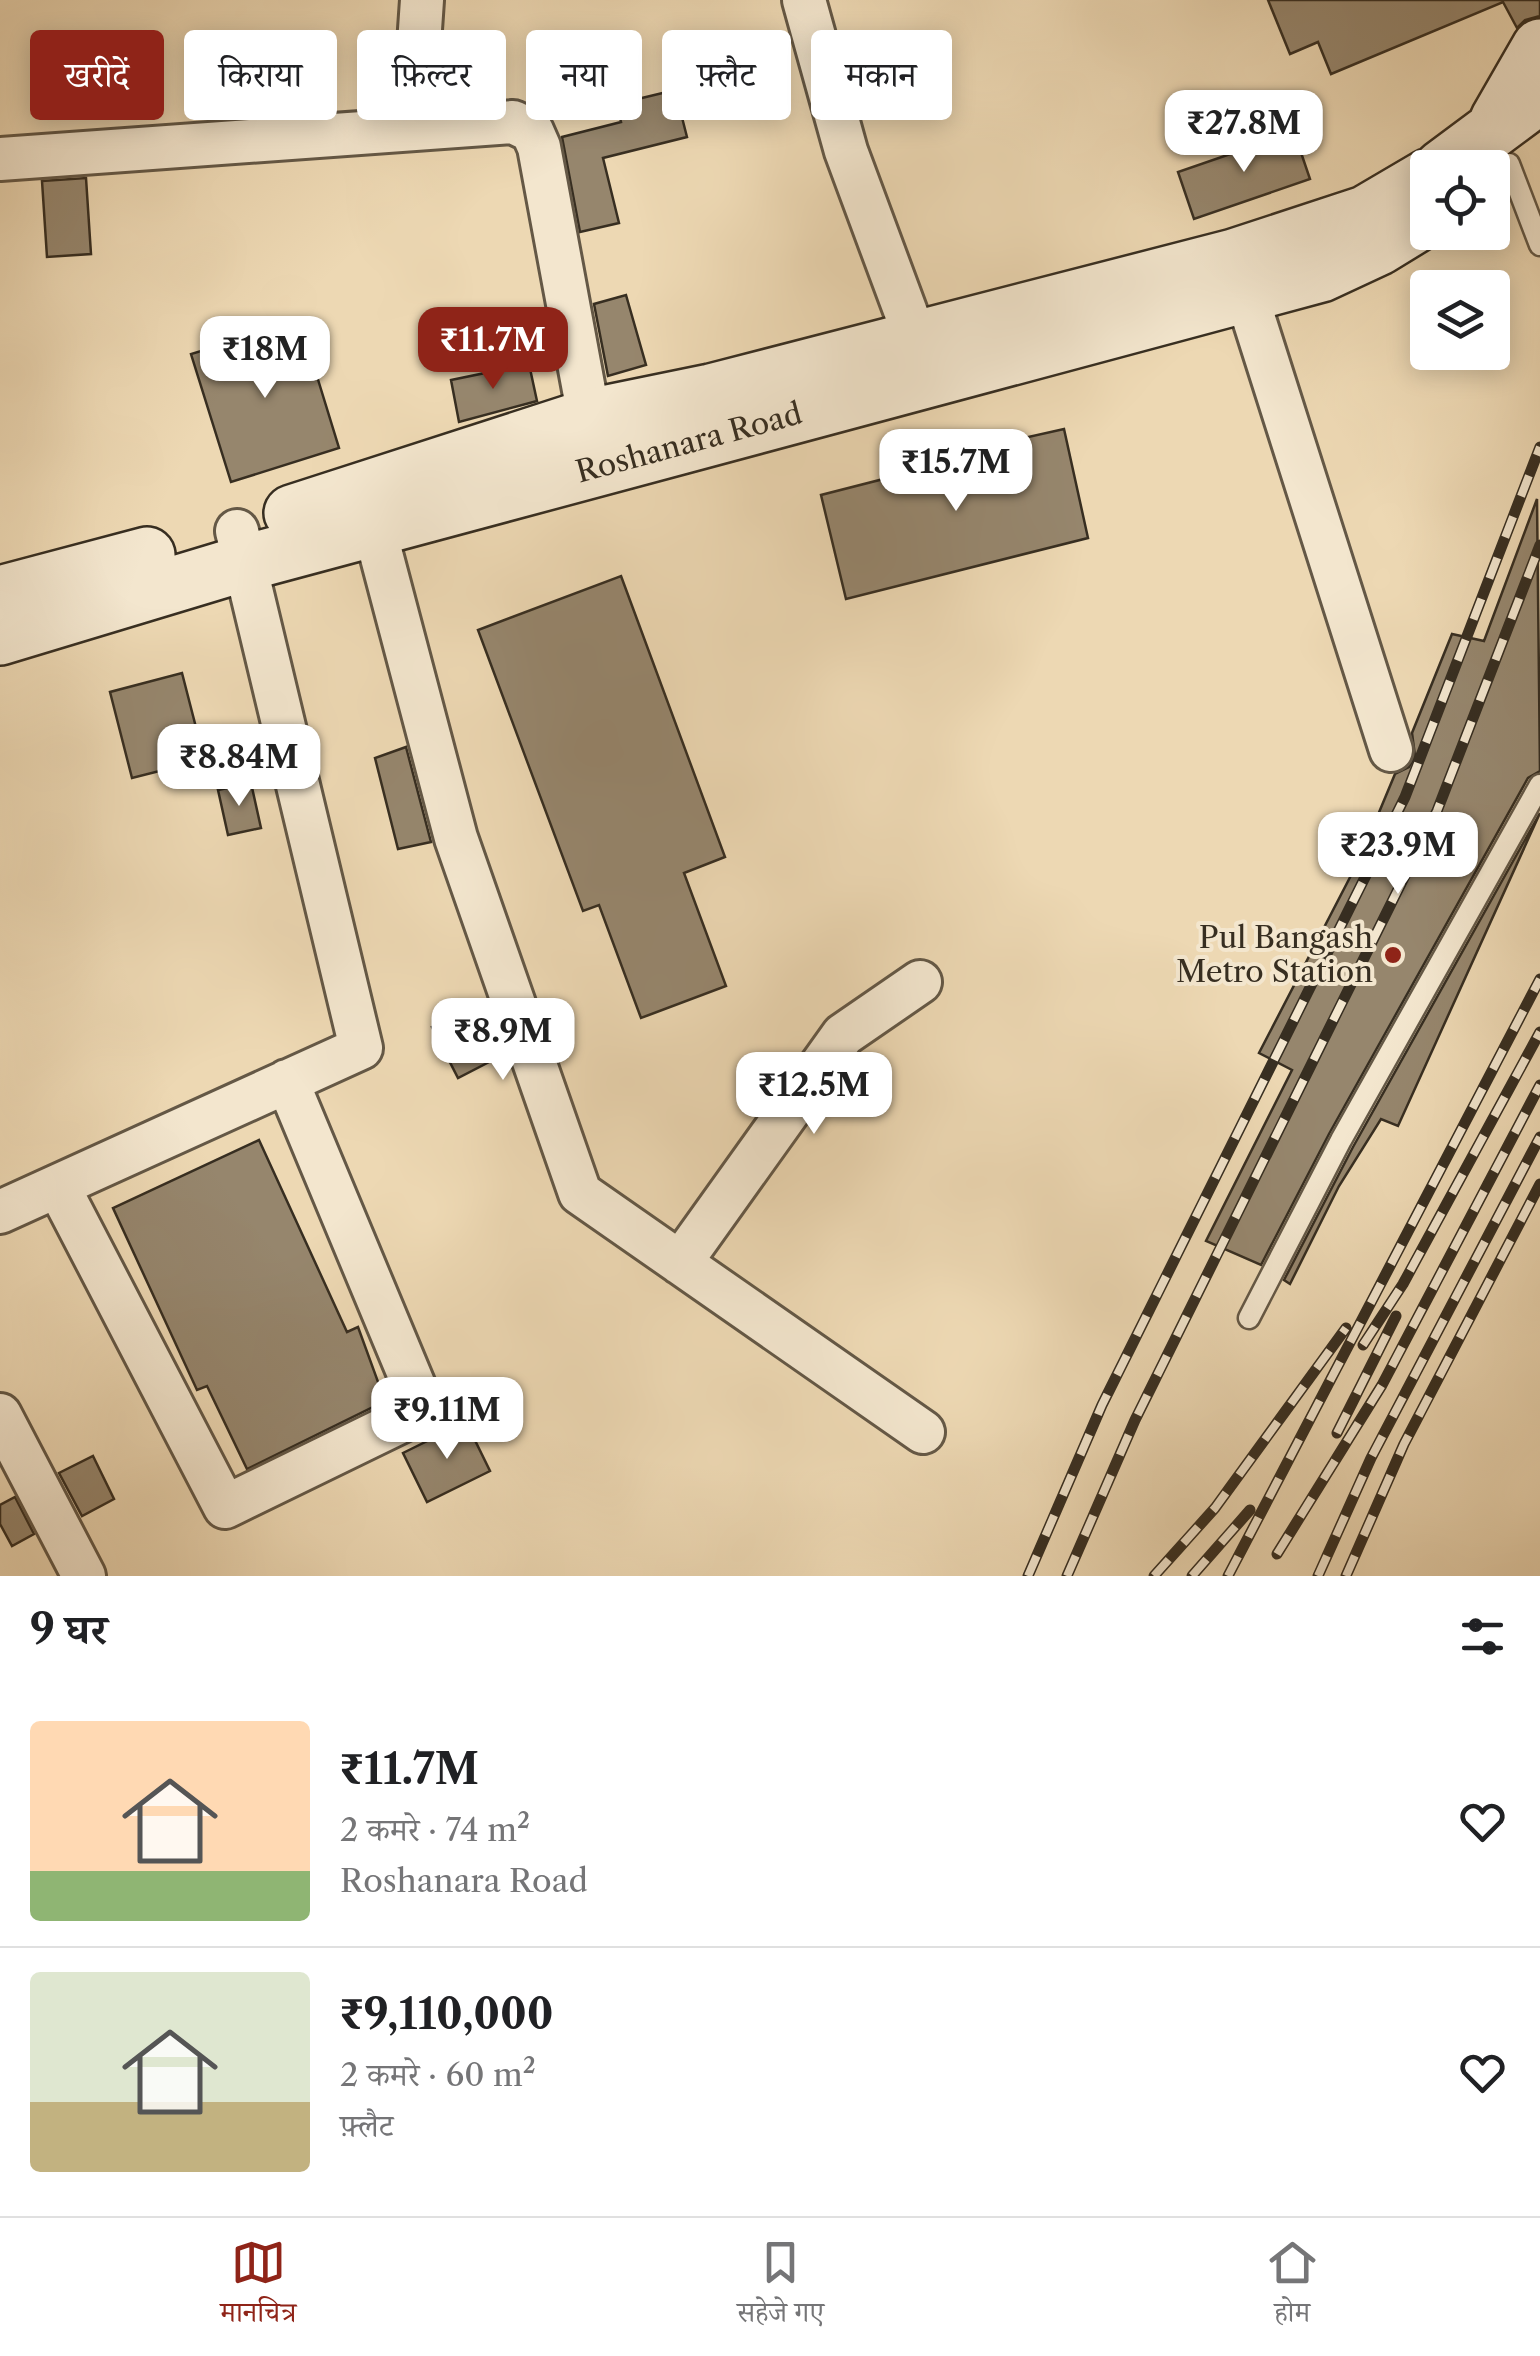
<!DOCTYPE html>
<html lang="hi">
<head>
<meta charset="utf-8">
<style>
  :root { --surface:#fff; --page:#f2f2f2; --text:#202124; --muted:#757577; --line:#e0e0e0; --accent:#8f2418 }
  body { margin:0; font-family:"Libre Caslon Text","Noto Serif Devanagari",serif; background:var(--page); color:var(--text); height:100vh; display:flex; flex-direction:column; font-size:38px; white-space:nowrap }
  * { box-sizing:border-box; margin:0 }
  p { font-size:32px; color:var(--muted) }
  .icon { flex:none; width:55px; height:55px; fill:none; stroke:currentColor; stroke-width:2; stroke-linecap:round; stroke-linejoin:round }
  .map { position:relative; height:1576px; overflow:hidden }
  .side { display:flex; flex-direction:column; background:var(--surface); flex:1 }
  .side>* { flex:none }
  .top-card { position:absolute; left:30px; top:30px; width:1000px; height:90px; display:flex; gap:20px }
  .controls { position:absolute; left:1410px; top:150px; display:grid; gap:20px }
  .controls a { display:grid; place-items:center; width:100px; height:100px; border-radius:10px; background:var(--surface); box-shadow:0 5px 25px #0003; font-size:50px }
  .price { position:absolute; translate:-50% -85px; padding:0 22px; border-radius:20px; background:#fff; color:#222; font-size:32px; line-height:65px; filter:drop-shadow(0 2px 5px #0008) }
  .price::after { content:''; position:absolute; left:50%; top:60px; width:30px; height:22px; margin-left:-15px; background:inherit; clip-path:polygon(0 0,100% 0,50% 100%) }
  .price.active { background:var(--accent); color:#fff }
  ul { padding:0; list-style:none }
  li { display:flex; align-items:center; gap:30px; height:250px; padding:0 30px }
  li+li { border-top:2px solid var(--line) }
  li span { display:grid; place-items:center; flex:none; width:280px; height:200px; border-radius:10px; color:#555 }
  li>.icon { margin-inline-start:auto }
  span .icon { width:120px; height:120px; fill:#fffc; stroke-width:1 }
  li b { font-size:42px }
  h2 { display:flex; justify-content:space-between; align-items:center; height:120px; padding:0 30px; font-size:42px }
  .chip { padding:0 35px; border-radius:10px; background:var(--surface); box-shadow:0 5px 25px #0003; font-size:35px; line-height:90px }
  .chip.active { background:var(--accent); color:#fff }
  .tabs { display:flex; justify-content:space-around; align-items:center; height:140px; border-top:2px solid var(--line); background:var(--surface); font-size:28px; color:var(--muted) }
  .tabs a { display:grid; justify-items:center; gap:5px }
  .tabs .active { color:var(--accent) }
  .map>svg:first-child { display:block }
</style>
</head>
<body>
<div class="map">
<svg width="1540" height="1576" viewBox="0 0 1540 1576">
  <rect width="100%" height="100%" fill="#edd8b3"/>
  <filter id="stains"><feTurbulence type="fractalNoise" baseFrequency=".002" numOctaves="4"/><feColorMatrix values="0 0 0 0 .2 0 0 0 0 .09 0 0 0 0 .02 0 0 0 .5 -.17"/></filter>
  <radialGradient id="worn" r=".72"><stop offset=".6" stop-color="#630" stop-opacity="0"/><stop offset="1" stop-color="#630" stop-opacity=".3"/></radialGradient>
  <path fill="#96866d" stroke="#372e21" stroke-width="2.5" d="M1268,0h272v16l-15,4 -8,8 -14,-26 -172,72 -13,-32 -28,12z
    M675,90l12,47 -84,21 16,65 -39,9 -18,-95 59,-15 -4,-18z
    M1294,132l16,47 -116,40 -16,-47z
    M86,178l5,76 -44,3 -5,-76z
    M626,295l20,70 -38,11 -14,-72z
    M300,321l39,127 -108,34 -40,-128z
    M529,364l8,37 -78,21 -8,-42z
    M1064,429l24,109 -242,61 -25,-104 121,-31 -2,-7z
    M1537,499l3,272 -12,7 -199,356 -68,131 -55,-24 86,-171 -33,-17 101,-195 35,-84 14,-7 6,-11 -3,-23 40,-99 32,7z
    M621,576l104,281 -41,16 42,113 -85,32 -42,-113 -16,6 -105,-281z
    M182,673l17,66 29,-6 6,33 -36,8 -3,-12 -63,16 -22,-86z
    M406,747l25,95 -33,7 -23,-91z
    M251,783l10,45 -33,7 -10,-45z
    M1540,813l-142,313 -17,-7 -42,67 -49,98 -6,-4 69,-133z
    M465,1010l26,51 -33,17 -26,-51z
    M259,1140l88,192 11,-5 27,74 -138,68 -40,-83 -10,4 -84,-182z
    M466,1422l24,49 -63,31 -24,-49z
    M93,1456l21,43 -32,17 -23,-43z
    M15,1497l19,37 -22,12 -12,-22v-19z"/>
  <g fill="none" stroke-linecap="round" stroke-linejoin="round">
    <defs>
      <path id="lane" d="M1509,164l31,81
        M1249,1318l92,-178 199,-355"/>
      <path id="street" d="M804,0l42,151 69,186
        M419,44l3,-44
        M0,159l513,-37 19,9 7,16 50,270
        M1246,294l145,456
        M374,527l82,311 124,355 343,239
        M58,1186l167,321 199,-97 -137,-329
        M0,1212l361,-164 -124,-517
        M680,1263l163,-228 77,-53
        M0,1415l84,161"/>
      <path id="secondary" d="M1498,120l42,-73
        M1442,168l98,-73
        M292,513l297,-96 122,-25 523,-135 131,-43 63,-37
        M0,594l147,-39
        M0,637l245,-74 1076,-289 58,-27 49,-30"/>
    </defs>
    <use href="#lane" stroke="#645846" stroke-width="25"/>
    <use href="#street" stroke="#645846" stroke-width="48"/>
    <use href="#secondary" stroke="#372e21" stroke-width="60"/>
    <use href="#lane" stroke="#f3e6ce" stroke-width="20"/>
    <use href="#street" stroke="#f3e6ce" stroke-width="42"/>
    <use href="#secondary" stroke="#f3e6ce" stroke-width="55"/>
    <defs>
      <path id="rail" d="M1363,1345l40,-61 137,-252
        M1337,1433l59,-117
        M1277,1554l105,-169 158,-300
        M1028,1576l74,-171 303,-608 135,-350
        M1067,1576l68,-156 302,-609 103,-266
        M1154,1576l61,-68 131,-180
        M1192,1576l58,-66
        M1228,1576l312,-597
        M1318,1576l53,-118 169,-321
        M1346,1576l58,-132 136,-260"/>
    </defs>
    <use href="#rail" stroke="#372e21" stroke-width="11"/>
    <use href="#rail" stroke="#f3e6ce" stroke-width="8" stroke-dasharray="22" stroke-linecap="butt"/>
  </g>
  <circle fill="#8f2418" stroke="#f3e6ce" stroke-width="4" cx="1393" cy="955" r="10"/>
  <g text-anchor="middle" stroke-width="8" stroke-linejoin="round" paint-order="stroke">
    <g font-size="30" fill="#372e21" stroke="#f3e6ce">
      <text transform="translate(689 443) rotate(-15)" y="10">Roshanara Road</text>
    </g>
    <g font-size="30" fill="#372e21" stroke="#f3e6ce" text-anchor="end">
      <text x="1373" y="948">Pul Bangash<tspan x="1373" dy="34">Metro Station</tspan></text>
    </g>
  </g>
  <rect width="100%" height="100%" filter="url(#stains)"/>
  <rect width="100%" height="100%" fill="url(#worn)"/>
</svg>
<div class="controls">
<a><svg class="icon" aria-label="locate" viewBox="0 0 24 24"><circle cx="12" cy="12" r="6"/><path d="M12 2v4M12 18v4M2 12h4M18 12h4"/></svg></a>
<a><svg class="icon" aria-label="layers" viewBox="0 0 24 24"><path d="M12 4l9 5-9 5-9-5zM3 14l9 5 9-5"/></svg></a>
</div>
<b class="price" style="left:1244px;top:175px">₹27.8M</b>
<b class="price active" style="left:493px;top:392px">₹11.7M</b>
<b class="price" style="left:265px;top:401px">₹18M</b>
<b class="price" style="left:956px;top:514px">₹15.7M</b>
<b class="price" style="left:239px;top:809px">₹8.84M</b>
<b class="price" style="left:1398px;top:897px">₹23.9M</b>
<b class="price" style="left:503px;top:1083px">₹8.9M</b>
<b class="price" style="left:814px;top:1137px">₹12.5M</b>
<b class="price" style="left:447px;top:1462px">₹9.11M</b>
<div class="top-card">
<a class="chip active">खरीदें</a>
<a class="chip">किराया</a>
<a class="chip">फ़िल्टर</a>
<a class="chip">नया</a>
<a class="chip">फ़्लैट</a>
<a class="chip">मकान</a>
</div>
</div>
<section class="side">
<h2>9 घर<svg class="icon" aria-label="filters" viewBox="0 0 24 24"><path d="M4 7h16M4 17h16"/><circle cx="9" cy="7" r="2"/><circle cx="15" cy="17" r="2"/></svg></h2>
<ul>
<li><span style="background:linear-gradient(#ffd9b3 75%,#8fb573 0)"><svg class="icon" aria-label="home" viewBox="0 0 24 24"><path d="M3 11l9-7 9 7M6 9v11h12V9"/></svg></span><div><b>₹11.7M</b><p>2 कमरे · 74 m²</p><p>Roshanara Road</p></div><svg class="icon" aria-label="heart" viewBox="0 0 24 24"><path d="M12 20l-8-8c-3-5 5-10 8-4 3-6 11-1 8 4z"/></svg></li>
<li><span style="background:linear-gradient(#dfe7d0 65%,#c2b280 0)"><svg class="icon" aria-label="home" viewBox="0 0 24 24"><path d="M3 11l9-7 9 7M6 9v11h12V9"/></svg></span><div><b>₹9,110,000</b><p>2 कमरे · 60 m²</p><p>फ़्लैट</p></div><svg class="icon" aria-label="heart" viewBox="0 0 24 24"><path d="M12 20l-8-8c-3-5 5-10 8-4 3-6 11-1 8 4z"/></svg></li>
</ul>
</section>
<nav class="tabs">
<a class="active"><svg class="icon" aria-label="map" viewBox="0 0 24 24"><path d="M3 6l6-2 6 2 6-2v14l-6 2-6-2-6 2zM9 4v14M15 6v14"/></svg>मानचित्र</a>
<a><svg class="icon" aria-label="saved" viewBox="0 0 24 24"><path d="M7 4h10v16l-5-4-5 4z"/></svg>सहेजे गए</a>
<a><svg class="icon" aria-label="home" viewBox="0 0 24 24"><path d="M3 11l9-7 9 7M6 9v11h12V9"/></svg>होम</a>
</nav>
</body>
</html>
